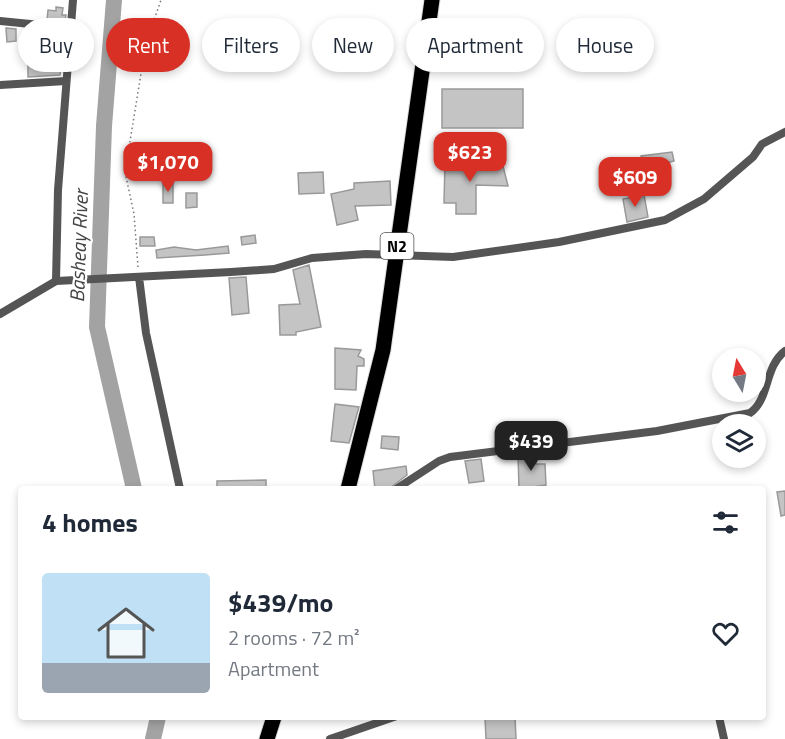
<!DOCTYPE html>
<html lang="en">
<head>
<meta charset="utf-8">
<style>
  :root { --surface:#fff; --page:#f2f2f3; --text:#1f2937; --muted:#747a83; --accent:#d93025 }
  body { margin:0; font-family:"Titillium Web",sans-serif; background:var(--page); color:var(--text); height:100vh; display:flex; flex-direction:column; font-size:22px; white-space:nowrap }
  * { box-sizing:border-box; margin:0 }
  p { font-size:20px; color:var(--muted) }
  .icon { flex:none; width:33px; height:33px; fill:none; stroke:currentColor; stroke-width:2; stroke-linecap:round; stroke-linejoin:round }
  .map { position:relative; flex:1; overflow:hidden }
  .drawer { position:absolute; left:18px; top:486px; width:748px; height:234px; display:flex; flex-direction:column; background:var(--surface); border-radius:6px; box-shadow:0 3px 9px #0003 }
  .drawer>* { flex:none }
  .top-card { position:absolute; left:18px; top:18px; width:750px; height:54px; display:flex; gap:12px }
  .needle { width:39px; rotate:350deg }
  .fabs { position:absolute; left:712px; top:348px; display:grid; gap:12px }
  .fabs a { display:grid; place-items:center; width:54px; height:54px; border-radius:50%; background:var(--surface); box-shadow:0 3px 9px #0003; font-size:30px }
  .price { position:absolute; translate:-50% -51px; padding:0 14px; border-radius:12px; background:var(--accent); color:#fff; font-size:20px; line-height:39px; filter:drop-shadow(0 2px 3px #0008) }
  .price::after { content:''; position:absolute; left:50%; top:36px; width:18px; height:14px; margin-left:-9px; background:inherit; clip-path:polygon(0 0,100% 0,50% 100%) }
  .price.selected { background:#222; color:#fff }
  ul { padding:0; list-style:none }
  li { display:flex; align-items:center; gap:18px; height:150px; padding:0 24px }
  li span { display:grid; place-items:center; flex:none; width:168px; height:120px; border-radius:6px; color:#555 }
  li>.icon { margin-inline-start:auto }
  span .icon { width:72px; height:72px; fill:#fffc; stroke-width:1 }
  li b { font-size:26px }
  h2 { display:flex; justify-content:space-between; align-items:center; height:72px; padding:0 24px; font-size:26px }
  .tag { padding:0 21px; border-radius:27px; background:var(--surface); box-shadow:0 3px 9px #0003; font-size:21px; line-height:54px }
  .tag.selected { background:var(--accent); color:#fff }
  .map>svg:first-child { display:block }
</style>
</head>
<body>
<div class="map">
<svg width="785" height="739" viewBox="0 0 785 739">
  <rect width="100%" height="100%" fill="#fff"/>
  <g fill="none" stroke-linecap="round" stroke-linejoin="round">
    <path stroke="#a3a3a3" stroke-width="16" d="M114,0l-10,126 -7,201 37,162
      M153,739l5,-22"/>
  </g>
  <path fill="#c4c4c4" stroke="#999" stroke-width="1.5" d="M56,7l7,1 -1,7h4l-1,6 -18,-1 1,-10 8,1z
    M6,28l10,1v12l-9,1z
    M28,65l33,1 -1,9 -32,2z
    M442,89h81v39h-81z
    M672,152l2,9 -30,8 -3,-13z
    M445,162h57l6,24 -32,-1v29h-20v-11h-12z
    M323,172l1,21 -25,1 -1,-21z
    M390,181l1,24 -36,1 3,14 -21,5 -6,-31 23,-5v-6z
    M163,183h10v20h-10z
    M186,193h11v14l-11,1z
    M644,195l4,22 -21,5 -4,-23z
    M255,235l1,8 -14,2 -1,-8z
    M140,237h14l1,9h-15z
    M228,246l1,7 -24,2 -48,3 -1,-8 18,-3 22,3z
    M309,265l12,62 -25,5v3h-16l-1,-30 21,-1 -7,-34z
    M246,277l3,36 -17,2 -3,-37z
    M335,348l26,2 -3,6 6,3v7h-7l-1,24 -21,-1z
    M335,404l24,3 -10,36 -18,-2z
    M382,436l17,1 -1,13 -17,-2z
    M536,452v12h9l1,21 -27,4 -1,-34z
    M481,459l3,22 -15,2 -4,-22z
    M406,466l1,9 -17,13 -15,1 -2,-18z
    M266,480v9h-49v-8z
    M785,491v24l-4,1 -4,-24z
    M515,717l1,22h-30l-1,-21z"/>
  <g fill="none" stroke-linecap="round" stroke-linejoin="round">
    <defs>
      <path id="highway" d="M348,489l35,-139 49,-350
        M267,739l7,-22"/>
    </defs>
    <use href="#highway" stroke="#dbdbdb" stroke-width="17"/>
    <path stroke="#777" stroke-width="1.5" stroke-dasharray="1.5 3" stroke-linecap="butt" d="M138,267l-4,-53 -9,-42 21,-129 15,-43"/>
    <path stroke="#555" stroke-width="8" d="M0,21l71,7
      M0,85l66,-4
      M139,277l7,56 34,156
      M56,281l2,-91 15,-190
      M0,314l56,-33 175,-9 43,-3 38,-11 54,-4 87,3 106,-15 106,-22 39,-21 49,-42 9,-13 23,-12
      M396,489l43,-28 11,-4 207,-26 93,-18c20,-14 14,-46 35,-62
      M719,717l5,22
      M330,739l64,-22"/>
    <use href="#highway" stroke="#000" stroke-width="15"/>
  </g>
  <g text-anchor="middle" stroke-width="4.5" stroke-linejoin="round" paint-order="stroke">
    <rect fill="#fff" stroke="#4c4c4c" stroke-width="1.5" x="380.5" y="233" width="33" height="26" rx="4.5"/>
    <g font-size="16" font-weight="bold" fill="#000">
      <text x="397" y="252">N2</text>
    </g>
    <g font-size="20" font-style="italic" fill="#444" stroke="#fff">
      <text transform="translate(79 246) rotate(-88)" y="7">Basheay River</text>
    </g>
  </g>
</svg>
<div class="fabs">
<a><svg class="needle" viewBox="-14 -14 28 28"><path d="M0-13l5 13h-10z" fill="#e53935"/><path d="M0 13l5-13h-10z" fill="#747a83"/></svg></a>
<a><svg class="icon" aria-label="layers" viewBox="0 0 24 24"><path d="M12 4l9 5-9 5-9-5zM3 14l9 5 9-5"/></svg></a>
</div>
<b class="price" style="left:470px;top:183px">$623</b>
<b class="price" style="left:168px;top:193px">$1,070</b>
<b class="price" style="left:635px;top:208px">$609</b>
<b class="price selected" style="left:531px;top:472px">$439</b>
<div class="top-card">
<a class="tag">Buy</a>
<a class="tag selected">Rent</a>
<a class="tag">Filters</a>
<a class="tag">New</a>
<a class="tag">Apartment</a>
<a class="tag">House</a>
</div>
<section class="drawer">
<h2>4 homes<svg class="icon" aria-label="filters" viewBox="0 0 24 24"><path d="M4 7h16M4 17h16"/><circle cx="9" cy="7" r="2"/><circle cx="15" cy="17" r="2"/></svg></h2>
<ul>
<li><span style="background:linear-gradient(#bfe0f5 75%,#9aa5b1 0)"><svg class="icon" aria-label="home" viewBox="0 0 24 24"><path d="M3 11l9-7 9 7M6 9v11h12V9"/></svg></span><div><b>$439/mo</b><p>2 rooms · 72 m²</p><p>Apartment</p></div><svg class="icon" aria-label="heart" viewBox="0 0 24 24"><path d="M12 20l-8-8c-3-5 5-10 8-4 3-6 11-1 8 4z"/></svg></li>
</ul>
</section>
</div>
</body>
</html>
